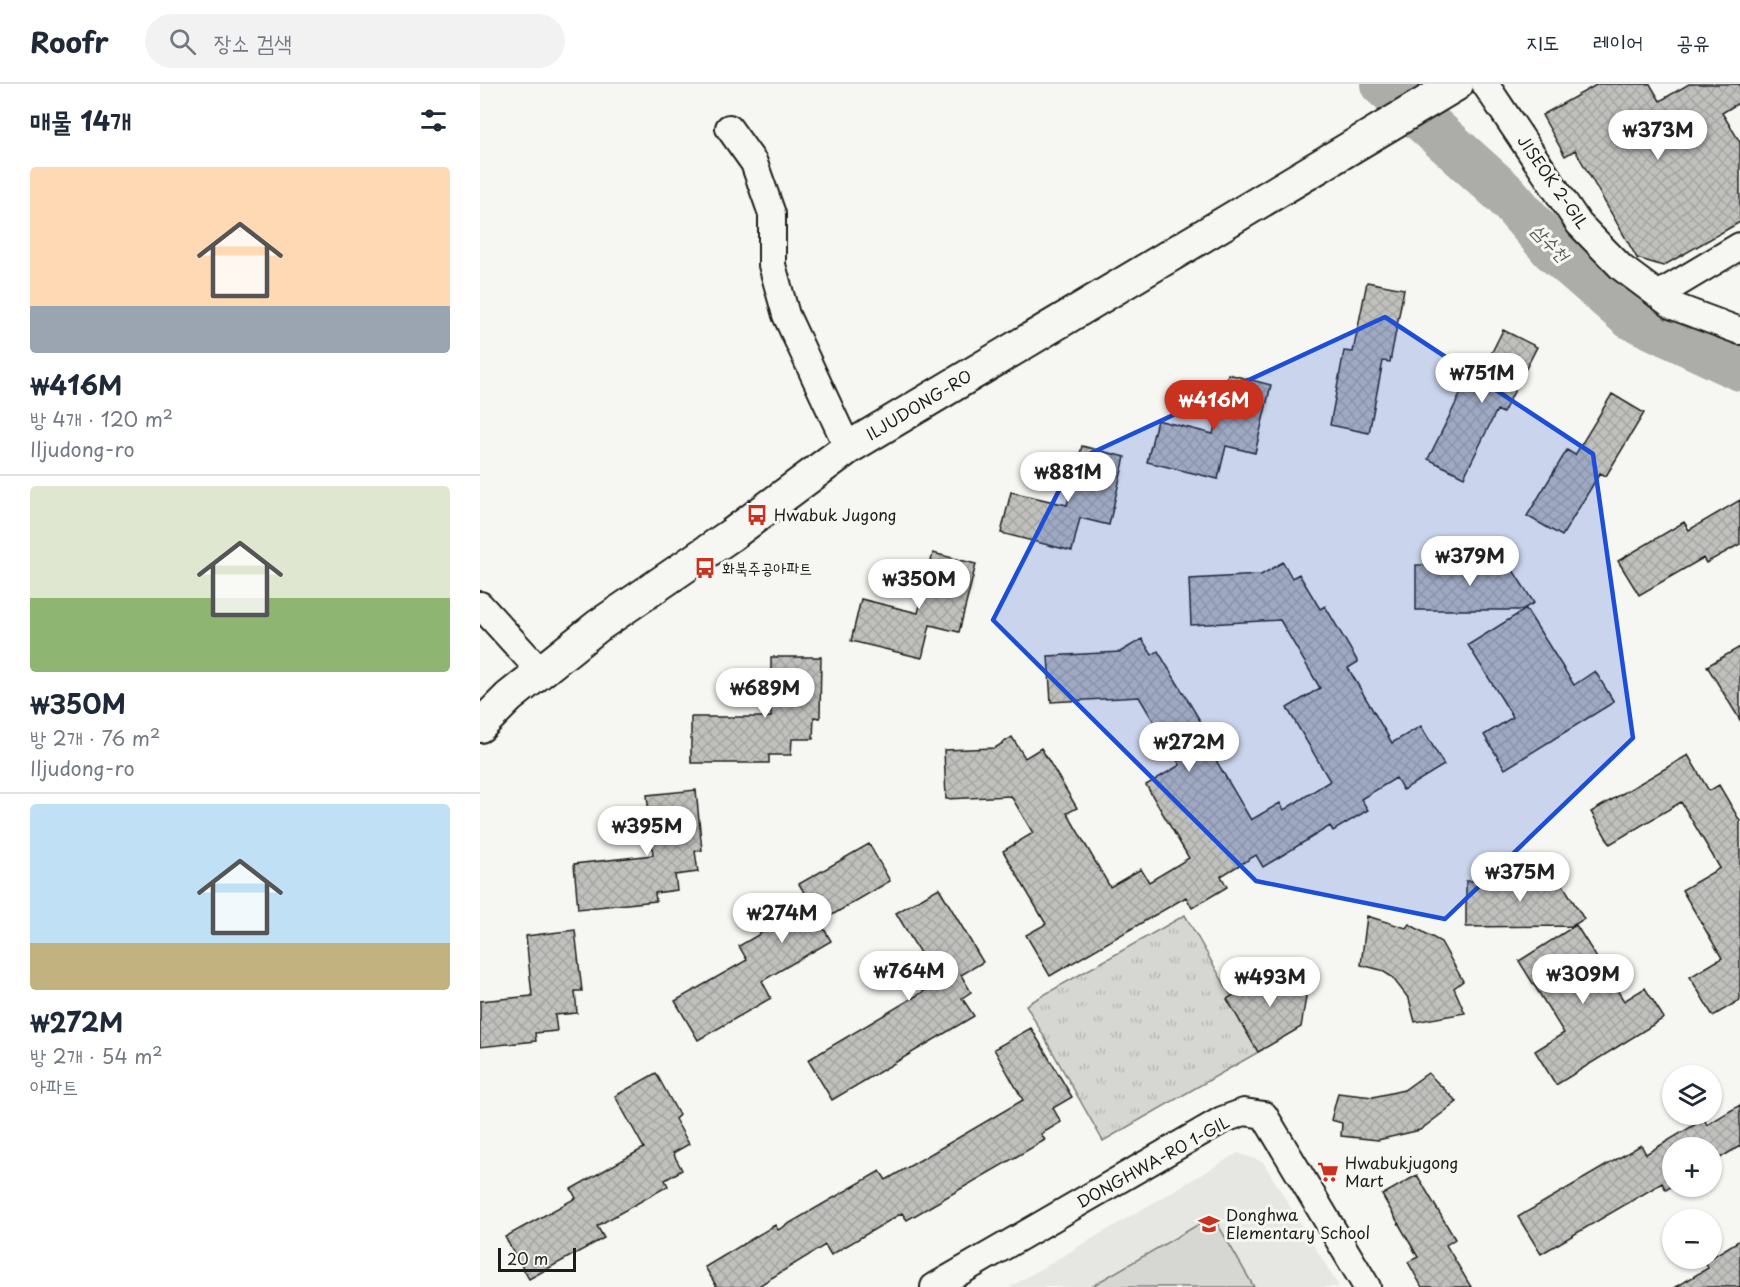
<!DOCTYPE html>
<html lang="ko">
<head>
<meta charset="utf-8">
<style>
  :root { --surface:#fff; --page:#f2f2f3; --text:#1f2937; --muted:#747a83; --line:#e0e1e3; --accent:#c8321e }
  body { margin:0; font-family:"Playpen Sans","Poor Story",sans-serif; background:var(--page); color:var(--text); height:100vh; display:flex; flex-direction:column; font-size:22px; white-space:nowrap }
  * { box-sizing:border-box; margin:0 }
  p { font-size:20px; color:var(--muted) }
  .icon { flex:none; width:33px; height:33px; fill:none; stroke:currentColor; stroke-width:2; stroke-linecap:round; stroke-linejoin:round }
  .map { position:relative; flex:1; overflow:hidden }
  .panel { display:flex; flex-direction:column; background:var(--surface); width:480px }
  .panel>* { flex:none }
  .controls { position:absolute; left:1182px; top:981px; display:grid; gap:12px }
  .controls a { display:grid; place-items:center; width:60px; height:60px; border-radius:50%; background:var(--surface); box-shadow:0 2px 4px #0004; font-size:30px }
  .scale { position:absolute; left:18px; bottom:15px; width:78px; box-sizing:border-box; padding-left:6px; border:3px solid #1c1c1c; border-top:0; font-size:16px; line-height:21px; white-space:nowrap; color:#1c1c1c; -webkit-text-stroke:4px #f6f6f2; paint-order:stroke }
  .price { position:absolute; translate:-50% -51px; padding:0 14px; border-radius:21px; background:#fff; color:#222; font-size:20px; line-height:39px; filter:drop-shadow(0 2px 3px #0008) }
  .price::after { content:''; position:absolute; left:50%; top:36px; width:18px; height:14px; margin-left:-9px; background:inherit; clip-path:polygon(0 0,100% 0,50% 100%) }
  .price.selected { background:var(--accent); color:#fff }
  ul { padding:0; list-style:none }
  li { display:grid; align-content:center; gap:12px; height:318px; padding:0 30px }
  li+li { border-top:2px solid var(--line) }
  li span { display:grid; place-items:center; height:186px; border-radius:6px; color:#555 }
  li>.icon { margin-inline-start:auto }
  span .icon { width:108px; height:108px; fill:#fffc; stroke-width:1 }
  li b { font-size:26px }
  h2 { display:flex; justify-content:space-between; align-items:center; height:72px; padding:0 30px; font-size:26px }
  header { display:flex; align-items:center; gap:36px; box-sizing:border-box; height:84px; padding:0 30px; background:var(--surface); border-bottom:2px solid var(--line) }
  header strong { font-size:28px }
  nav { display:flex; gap:33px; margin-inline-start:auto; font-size:21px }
  .search { width:420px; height:54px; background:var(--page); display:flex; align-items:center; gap:15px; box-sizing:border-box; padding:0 21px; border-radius:33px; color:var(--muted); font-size:22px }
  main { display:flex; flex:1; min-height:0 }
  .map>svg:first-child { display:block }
</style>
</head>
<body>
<header>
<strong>Roofr</strong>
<div class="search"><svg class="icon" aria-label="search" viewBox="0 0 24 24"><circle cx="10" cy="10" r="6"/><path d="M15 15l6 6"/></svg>장소 검색</div>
<nav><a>지도</a><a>레이어</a><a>공유</a></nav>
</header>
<main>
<section class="panel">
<h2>매물 14개<svg class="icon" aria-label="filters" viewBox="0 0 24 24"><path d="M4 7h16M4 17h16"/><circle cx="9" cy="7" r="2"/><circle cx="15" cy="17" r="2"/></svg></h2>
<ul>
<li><span style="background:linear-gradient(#ffd9b3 75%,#9aa5b1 0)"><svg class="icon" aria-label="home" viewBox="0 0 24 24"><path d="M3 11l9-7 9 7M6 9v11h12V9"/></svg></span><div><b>₩416M</b><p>방 4개 · 120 m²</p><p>Iljudong-ro</p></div></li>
<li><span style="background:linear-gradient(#dfe7d0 60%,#8fb573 0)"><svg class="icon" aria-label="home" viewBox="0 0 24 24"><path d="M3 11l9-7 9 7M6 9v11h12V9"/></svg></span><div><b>₩350M</b><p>방 2개 · 76 m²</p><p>Iljudong-ro</p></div></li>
<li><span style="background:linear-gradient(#bfe0f5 75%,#c2b280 0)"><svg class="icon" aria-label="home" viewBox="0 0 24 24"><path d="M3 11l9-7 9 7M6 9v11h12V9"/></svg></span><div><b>₩272M</b><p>방 2개 · 54 m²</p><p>아파트</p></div></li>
</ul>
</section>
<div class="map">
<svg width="1260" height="1203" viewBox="0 0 1260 1203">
  <defs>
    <pattern id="park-tufts" width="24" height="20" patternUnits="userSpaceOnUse" patternTransform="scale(1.5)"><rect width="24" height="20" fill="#d6d6d2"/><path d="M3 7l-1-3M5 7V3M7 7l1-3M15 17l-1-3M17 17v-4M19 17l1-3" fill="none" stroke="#b7b7b4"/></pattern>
    <pattern id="building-cross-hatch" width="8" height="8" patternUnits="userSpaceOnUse" patternTransform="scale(1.5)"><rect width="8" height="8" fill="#c0c0bd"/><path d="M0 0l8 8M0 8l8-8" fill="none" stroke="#a4a4a2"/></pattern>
  </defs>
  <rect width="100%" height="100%" fill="#f6f6f2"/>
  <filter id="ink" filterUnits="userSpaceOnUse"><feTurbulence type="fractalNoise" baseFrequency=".0167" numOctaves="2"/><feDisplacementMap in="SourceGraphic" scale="12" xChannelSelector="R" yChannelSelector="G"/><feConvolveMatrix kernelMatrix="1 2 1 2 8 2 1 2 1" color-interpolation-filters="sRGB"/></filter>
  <g filter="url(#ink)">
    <path fill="#e6e6e2" d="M758,1069l25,9 76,125h-329z"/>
    <path fill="url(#park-tufts)" stroke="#797977" stroke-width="1.5" d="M705,831l77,135 -159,91 -77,-136z"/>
    <path fill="#d6d6d2" stroke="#797977" stroke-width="1.5" d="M733,1132l41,71h-164z"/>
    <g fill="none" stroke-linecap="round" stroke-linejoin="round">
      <path stroke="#acaca9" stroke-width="46" d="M903,0l122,110 49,56 76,66 110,52"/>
    </g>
    <path fill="url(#building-cross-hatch)" stroke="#1c1c1c" stroke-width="1.5" d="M1118,0h52l10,17 29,-17h51v18l-18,11 18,29v80l-77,44 -26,-8 -62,-108 -10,6 -23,-41z
      M887,198l37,7 -14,73 -7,-1 -14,72 -39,-8 14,-74 9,1z
      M1023,246l34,17 -34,66 -6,-3 -33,67 -36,-18 34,-68 9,3z
      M748,290l43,11 -16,68 -29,-7 -8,33 -71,-17 10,-42 56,14z
      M1132,310l32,19 -38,63 -6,-3 -38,63 -35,-20 40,-66 8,5z
      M602,362l43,11 -16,68 -29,-7 -8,33 -71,-18 10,-41 56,13z
      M1260,416v44l-34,19 -3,-5 -64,37 -21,-34 66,-39 5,8z
      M453,469l43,11 -17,68 -29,-7 -8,33 -71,-17 10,-42 57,14z
      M1003,470l7,11 14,-9 30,47 -13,7h-105v-45h49z
      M803,478l9,16 7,-4 21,35 5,-3 33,56 -10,6 44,75 29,-17 23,39 -41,25 -7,-12 -35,21 7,11 -35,21 -3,-5 -67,41 -7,-12 -35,21 6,11 -35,21 -6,-11 -136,79 -24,-41 20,-11 -43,-73 30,-18 -22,-37 -65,3 -2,-49 51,-2 17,-11 13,21 16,-10 36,60 -10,5 43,74 31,-18 8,13 40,-24 -43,-73 34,-20 -41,-68 -88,5 -3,-46 72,-4 22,-13 10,16 6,-4 55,91 -6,3 44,75 29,-17 4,7 46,-29 -43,-73 33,-20 -40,-68 -89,5 -2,-46 72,-4z
      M1046,525l48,76 21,-14 19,31 -109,67 -21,-34 29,-18 -45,-72z
      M1260,563v73l-33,-54z
      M291,573h50l-1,61 -6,-1 -1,22h-21l-1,16h-22v8h-78v-46h80z
      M1208,671l21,36 10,-6 21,36v179l-27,16 -23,-39 32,-19 -40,-68 38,-22 -39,-66 -71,42 -19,-32z
      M216,706l6,60 -7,1 3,21 -23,3 2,15 -22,3 1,8 -78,8 -4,-45 79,-9 -6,-60z
      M389,760l21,37 -70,41 11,19 -69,40 9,17 -73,42 -23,-39 72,-41 -8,-14 72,-42 -12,-20z
      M1053,786l7,11 15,-9 29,47 -12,7 -106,1v-46h49z
      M459,804l44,74 -22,13 10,17 -9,6 12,18 -142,84 -24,-40 130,-77 -42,-70z
      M887,832l39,12 3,-4 32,18 22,39 -9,7 11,25 -50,9 -6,-23 -17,-22 -11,-7 -20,-5z
      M1096,841l48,76 21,-13 19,30 -108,67 -21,-34 29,-18 -45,-72z
      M95,846l7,61h-7l2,22 -22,2 2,16 -22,2 1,8 -56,6v-46l52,-5 -6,-60z
      M806,880l20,33 -5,30 -43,25 -31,-53z
      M551,944l41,69 -19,11 8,14 -20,12 4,6 -138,80 -5,-7 -71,42 -6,-10 -68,42h-40l-12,-20 70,-42 3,5 102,-59 6,9 137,-80 -29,-51z
      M176,989l23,42 -4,4 14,25 -16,9 9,17 -17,10 3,6 -71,40 7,12 -75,41 -24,-42 71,-39 -5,-9 73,-41 -29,-52z
      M948,989l29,29 -37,28 -42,10 -37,-4 1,-13 -11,-3 7,-27 35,4 31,-7z
      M1260,1021v41l-28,17v-15h-40v38l-6,4 -4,-7 -121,71 -23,-37 123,-72 5,9 58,-35 3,6z
      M937,1091l38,64 -9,6 25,42h-49l-14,-25 10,-5 -36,-62z
      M1260,1156v47h-64l32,-19 -4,-7 8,-3v-1z"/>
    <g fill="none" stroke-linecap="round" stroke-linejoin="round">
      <defs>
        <path id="minor" d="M1005,0l94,140 43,44 51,38 67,25
          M249,44l25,35 18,51v51l14,50 62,133
          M1178,211l82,-49
          M0,521l61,67
          M454,1203l288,-167 22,-8 20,3 103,172"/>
        <path id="major" d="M0,642l29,-29 89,-71 133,-91 117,-87 609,-364"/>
      </defs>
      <use href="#minor" stroke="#1c1c1c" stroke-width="30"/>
      <use href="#major" stroke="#1c1c1c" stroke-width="36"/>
      <use href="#minor" stroke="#f6f6f2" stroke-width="26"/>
      <use href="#major" stroke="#f6f6f2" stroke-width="32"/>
    </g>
  </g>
  <path fill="#1d4ed8" fill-opacity="0.2" stroke="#1d4ed8" stroke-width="4.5" stroke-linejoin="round" d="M905,233l208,137 40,284 -188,181 -189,-38 -263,-261 81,-159z"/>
  <defs>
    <symbol id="bus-bare" viewBox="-9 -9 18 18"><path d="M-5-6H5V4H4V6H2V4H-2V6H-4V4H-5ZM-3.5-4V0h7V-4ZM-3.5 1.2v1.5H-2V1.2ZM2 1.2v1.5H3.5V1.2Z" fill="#c8321e" stroke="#f6f6f2" stroke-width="2.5" paint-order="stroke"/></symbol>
    <symbol id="supermarket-bare" viewBox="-9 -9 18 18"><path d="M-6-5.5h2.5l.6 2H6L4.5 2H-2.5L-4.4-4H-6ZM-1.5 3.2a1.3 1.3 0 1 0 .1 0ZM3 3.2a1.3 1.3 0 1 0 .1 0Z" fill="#c8321e" stroke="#f6f6f2" stroke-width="2.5" paint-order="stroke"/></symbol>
    <symbol id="school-bare" viewBox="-9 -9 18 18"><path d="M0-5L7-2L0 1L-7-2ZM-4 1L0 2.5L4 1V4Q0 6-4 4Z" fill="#c8321e" stroke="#f6f6f2" stroke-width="2.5" paint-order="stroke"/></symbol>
  </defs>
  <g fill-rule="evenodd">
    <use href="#bus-bare" x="262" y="416" width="30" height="30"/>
    <use href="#bus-bare" x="210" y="469" width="30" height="30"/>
    <use href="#supermarket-bare" x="833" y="1073" width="30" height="30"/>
    <use href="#school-bare" x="714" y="1125" width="30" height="30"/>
  </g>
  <g text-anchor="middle" stroke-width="6" stroke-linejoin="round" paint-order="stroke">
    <g font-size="16" fill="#1c1c1c" stroke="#f6f6f2">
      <text transform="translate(1073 98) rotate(55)" y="6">JISEOK 2-GIL</text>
      <text transform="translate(439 321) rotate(-31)" y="6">ILJUDONG-RO</text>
      <text transform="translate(673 1078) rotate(-29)" y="6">DONGHWA-RO 1-GIL</text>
    </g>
    <g font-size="16" fill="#1c1c1c" stroke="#f6f6f2" text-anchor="start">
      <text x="294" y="437">Hwabuk Jugong</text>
      <text x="242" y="490">화북주공아파트</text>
      <text x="865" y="1085">Hwabukjugong<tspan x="865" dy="18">Mart</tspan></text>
      <text x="746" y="1137">Donghwa<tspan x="746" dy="18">Elementary School</tspan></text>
    </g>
    <g font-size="18" font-style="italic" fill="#565654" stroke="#f6f6f2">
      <text transform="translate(1070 159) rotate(46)" y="6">삼수천</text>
    </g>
  </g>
</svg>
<div class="controls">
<a><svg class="icon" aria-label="layers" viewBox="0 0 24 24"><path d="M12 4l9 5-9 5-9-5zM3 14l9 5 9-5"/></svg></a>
<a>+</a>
<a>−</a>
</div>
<div class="scale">20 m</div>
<b class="price" style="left:1178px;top:77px">₩373M</b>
<b class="price" style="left:1002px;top:320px">₩751M</b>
<b class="price selected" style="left:734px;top:347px">₩416M</b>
<b class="price" style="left:588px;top:419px">₩881M</b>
<b class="price" style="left:990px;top:503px">₩379M</b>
<b class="price" style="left:439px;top:526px">₩350M</b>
<b class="price" style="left:285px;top:635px">₩689M</b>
<b class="price" style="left:709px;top:689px">₩272M</b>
<b class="price" style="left:167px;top:773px">₩395M</b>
<b class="price" style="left:1040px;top:819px">₩375M</b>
<b class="price" style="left:302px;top:860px">₩274M</b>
<b class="price" style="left:429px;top:918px">₩764M</b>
<b class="price" style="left:1103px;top:921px">₩309M</b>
<b class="price" style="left:790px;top:924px">₩493M</b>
</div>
</main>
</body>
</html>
